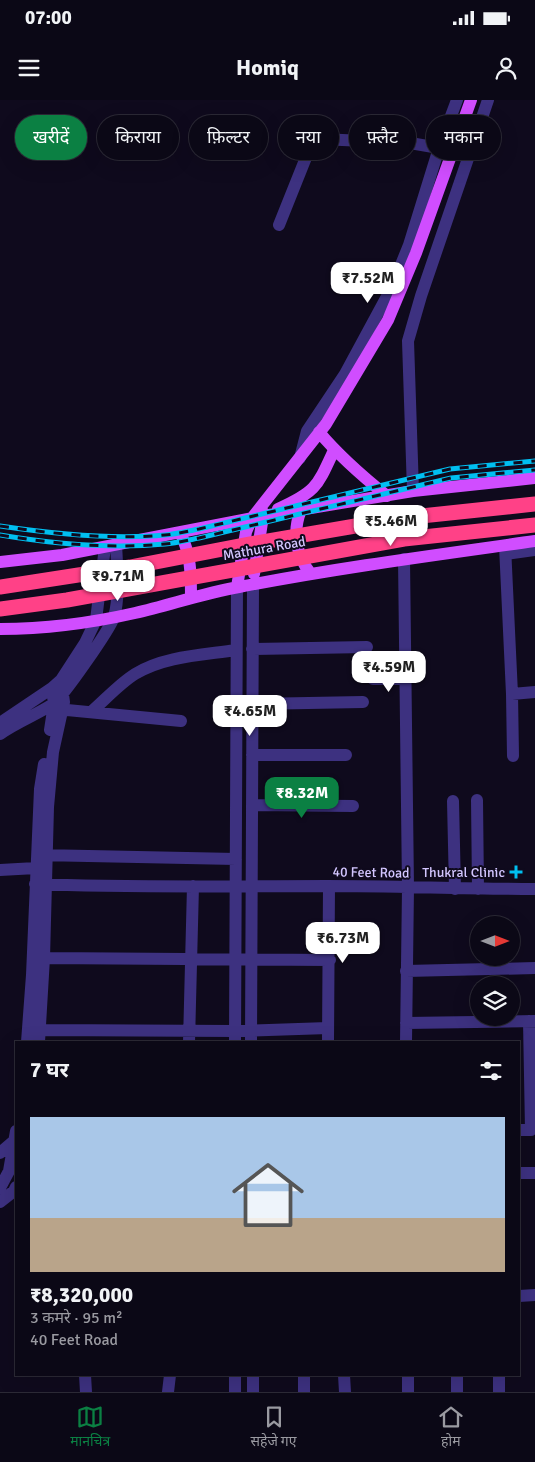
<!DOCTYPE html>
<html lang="hi">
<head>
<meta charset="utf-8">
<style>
  :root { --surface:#0b0816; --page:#14111f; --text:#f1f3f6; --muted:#9a9aa1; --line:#2b2935; --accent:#0b8043 }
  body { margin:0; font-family:Signika,"Noto Sans Devanagari",sans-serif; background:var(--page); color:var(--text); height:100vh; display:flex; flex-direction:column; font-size:19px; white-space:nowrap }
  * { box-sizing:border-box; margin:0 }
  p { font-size:16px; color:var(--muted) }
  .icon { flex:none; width:28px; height:28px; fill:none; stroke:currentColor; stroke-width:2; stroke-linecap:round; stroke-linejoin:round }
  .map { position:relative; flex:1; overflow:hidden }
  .details { position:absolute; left:15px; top:941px; width:505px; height:335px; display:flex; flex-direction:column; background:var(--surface); border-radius:0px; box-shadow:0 5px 20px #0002,0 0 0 1px var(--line) }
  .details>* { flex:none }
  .guide { position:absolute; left:15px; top:15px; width:505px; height:45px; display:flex; gap:10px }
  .needle { width:32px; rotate:90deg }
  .fabs { position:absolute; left:470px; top:816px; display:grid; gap:10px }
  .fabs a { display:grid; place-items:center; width:50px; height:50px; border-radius:50%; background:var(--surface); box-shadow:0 5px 20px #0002,0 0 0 1px var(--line); font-size:25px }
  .price { position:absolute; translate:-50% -42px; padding:0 11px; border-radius:10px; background:#fff; color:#222; font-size:16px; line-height:32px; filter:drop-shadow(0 1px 2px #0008) }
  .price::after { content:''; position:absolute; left:50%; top:30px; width:15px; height:11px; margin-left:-8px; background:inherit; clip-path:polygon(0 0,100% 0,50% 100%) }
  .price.active { background:var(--accent); color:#fff }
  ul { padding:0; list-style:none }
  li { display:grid; align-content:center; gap:10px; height:265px; padding:0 15px }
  li span { display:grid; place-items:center; height:155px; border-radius:0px; color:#555 }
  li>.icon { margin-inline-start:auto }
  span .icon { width:90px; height:90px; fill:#fffc; stroke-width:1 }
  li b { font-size:21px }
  h2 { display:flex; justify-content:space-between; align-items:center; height:60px; padding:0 15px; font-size:21px }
  .pill { padding:0 18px; border-radius:22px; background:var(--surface); box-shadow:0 5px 20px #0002,0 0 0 1px var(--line); font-size:18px; line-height:45px }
  .pill.active { background:var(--accent); color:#fff }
  .status { display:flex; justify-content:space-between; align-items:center; height:35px; padding:0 25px; background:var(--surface); direction:ltr }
  .status svg { height:14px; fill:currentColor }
  header { display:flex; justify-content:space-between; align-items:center; height:65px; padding:0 15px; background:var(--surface); font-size:22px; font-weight:800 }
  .dock { display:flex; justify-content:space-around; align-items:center; height:70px; border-top:1px solid var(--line); background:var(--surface); font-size:14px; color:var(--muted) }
  .dock a { display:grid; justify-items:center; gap:2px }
  .dock .active { color:var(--accent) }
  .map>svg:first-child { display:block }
</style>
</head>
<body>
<div class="status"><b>07:00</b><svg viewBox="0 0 49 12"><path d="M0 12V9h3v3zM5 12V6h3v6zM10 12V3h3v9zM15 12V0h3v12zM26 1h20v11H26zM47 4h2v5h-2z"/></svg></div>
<header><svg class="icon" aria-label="menu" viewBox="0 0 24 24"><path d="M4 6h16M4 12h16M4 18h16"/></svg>Homiq<svg class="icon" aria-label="person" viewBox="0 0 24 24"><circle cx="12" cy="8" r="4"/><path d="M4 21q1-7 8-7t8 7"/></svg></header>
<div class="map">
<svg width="535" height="1292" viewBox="0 0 535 1292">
  <rect width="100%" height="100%" fill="#0f0a1d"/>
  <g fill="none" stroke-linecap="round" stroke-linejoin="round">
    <path stroke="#3d3180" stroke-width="12" d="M279,125l32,-80 9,-6 90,4 29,5
      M300,358l7,-27 38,-57 47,-87 17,-42 30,-97 18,-48
      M413,391l-5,-150 13,-45 67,-196
      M505,446l7,148 1,62
      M506,454l29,-4
      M404,459l4,329 -2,154
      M252,549l115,-2
      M373,579h33
      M512,594l23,-2
      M252,604l111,-2
      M67,610l114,11
      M91,612c14,-12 28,-28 44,-38 29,-18 68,-19 101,-24
      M0,623l52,-35 9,-8 24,-37 11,-23 9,-73
      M50,630l4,-26 -2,-16
      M0,634c17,-12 36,-19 53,-30 10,-7 57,-75 61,-87 6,-20 3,-52 2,-73
      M252,655h94
      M477,700l1,89
      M453,701l2,88
      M252,705l101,1
      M39,755l197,4
      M0,770l36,-2
      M35,784c97,4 194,2 292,2 69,0 138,3 208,3
      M44,858l286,2
      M406,871l129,-3
      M406,923l129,-2
      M40,930l195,1 93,-3
      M27,942l5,-67 8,-186 4,-25
      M39,942l5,-84 4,-151 5,-55 11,-50 -3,-22
      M189,942l4,-156
      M235,942l2,-455
      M251,942l2,-457
      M328,942l1,-156
      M519,1030h12l-2,-109
      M0,1053l15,-13
      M519,1073h16
      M0,1088l9,-17 7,-40
      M0,1102l14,-11 2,-4
      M519,1196l16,-1
      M85,1275l1,17
      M235,1275v17
      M253,1275v17
      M304,1275v17
      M344,1275l1,17
      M408,1275v17
      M499,1275v17
      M168,1292l2,-17
      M457,1292v-17"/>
    <path stroke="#d04dff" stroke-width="12" d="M319,332c21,25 43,44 68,64
      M278,409c38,-17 39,-22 56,-59
      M301,410c-9,22 -5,46 10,64
      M180,432c11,23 11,41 11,66
      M0,462l62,-7 201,-39 150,-25 122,-13
      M254,474l9,-58 -1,-6
      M237,487l9,-55 6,-14 74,-94 62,-104 28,-67 55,-153
      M0,529c45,0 91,-6 135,-16 35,-8 69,-20 104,-26 98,-19 197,-32 296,-46"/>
    <path stroke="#ff4187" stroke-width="15" d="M0,487l130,-20 114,-22 158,-27 133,-14
      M0,509l67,-9 337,-61 131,-14"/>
    <defs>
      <path id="rail" d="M0,426c54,8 111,14 165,9 12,-1 23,-4 34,-6l251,-60 85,-8
        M0,435c54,9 111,14 165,9 12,-1 23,-4 34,-6l252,-60 84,-8"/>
    </defs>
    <use href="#rail" stroke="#00bff1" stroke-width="5"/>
    <use href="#rail" stroke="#0f0a1d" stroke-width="3" stroke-dasharray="9" stroke-linecap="butt"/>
  </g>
  <path fill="#00bff1" stroke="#0f0a1d" stroke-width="2" d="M513.5 764.5h5v5h5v5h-5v5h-5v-5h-5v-5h5z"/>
  <g text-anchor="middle" stroke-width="4" stroke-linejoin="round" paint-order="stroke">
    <g font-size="14" fill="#d3c6ff" stroke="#0f0a1d">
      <text transform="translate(264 448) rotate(-10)" y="5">Mathura Road</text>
      <text transform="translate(371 772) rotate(1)" y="5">40 Feet Road</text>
    </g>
    <g font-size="14" fill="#d3c6ff" stroke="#0f0a1d" text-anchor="end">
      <text x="505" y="777">Thukral Clinic</text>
    </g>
  </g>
</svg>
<div class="fabs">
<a><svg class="needle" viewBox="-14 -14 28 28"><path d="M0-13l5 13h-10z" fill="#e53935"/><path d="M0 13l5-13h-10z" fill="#9a9aa1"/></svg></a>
<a><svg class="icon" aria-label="layers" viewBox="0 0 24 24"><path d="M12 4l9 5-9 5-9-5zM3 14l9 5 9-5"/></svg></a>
</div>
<b class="price" style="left:368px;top:204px">₹7.52M</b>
<b class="price" style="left:391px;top:447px">₹5.46M</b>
<b class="price" style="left:118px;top:502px">₹9.71M</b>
<b class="price" style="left:389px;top:593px">₹4.59M</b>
<b class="price" style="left:250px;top:637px">₹4.65M</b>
<b class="price active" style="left:302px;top:719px">₹8.32M</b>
<b class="price" style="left:343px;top:864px">₹6.73M</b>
<div class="guide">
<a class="pill active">खरीदें</a>
<a class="pill">किराया</a>
<a class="pill">फ़िल्टर</a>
<a class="pill">नया</a>
<a class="pill">फ़्लैट</a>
<a class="pill">मकान</a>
</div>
<section class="details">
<h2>7 घर<svg class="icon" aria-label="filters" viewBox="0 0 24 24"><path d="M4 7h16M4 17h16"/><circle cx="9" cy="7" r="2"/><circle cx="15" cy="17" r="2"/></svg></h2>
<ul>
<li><span style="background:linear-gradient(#a9c7e8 65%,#b9a48a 0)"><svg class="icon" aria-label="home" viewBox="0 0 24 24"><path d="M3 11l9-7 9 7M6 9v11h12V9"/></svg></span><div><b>₹8,320,000</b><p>3 कमरे · 95 m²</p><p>40 Feet Road</p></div></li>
</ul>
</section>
</div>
<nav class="dock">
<a class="active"><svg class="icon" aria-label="map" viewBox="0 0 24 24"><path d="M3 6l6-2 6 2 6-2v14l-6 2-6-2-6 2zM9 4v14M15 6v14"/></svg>मानचित्र</a>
<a><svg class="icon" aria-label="saved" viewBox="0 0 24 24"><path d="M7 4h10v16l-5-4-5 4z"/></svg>सहेजे गए</a>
<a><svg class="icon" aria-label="home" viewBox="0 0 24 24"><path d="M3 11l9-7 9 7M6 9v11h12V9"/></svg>होम</a>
</nav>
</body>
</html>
